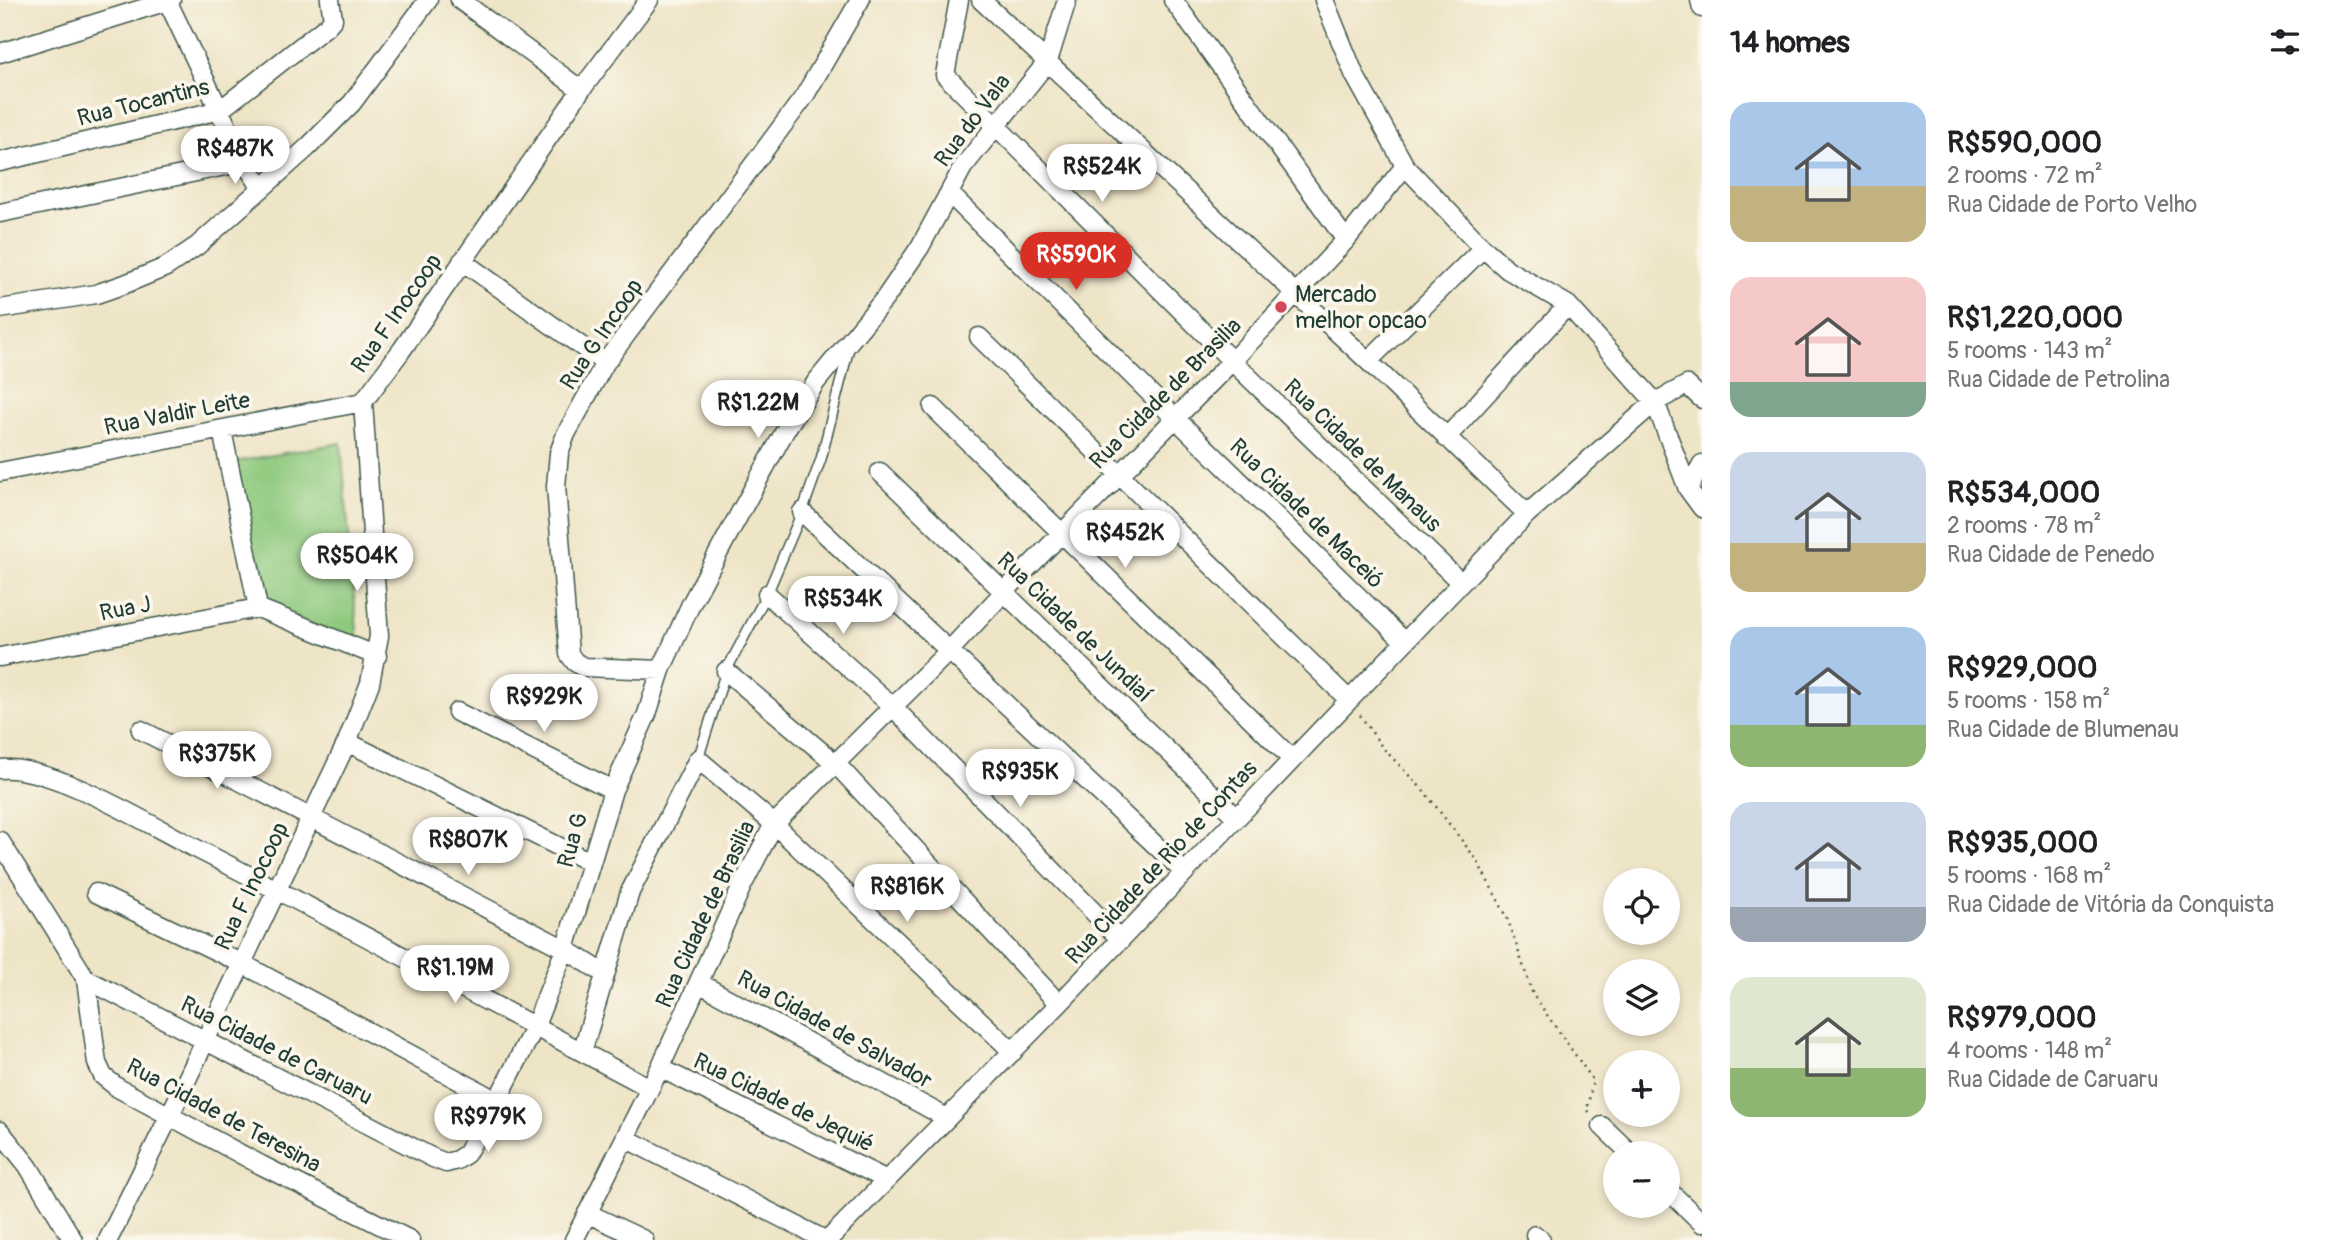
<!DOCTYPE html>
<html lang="en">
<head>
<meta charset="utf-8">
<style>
  :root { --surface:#fff; --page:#f2f2f2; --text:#202124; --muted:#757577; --accent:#d93025 }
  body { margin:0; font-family:Pangolin,sans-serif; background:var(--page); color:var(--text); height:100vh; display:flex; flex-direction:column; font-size:26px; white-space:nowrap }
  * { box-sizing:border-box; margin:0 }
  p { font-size:23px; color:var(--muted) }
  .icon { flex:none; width:38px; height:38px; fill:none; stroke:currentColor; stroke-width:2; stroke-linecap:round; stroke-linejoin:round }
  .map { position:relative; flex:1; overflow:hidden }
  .drawer { display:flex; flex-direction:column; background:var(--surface); width:630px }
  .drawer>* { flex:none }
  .controls { position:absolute; left:1603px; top:868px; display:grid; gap:14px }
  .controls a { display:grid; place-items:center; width:77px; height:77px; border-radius:50%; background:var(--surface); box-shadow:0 4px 10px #0003; font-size:35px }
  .price { position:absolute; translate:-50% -60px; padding:0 16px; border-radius:24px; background:#fff; color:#222; font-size:23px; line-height:46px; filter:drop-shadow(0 2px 4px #0008) }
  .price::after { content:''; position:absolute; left:50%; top:42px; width:21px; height:16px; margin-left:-10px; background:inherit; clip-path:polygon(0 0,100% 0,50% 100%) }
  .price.current { background:var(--accent); color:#fff }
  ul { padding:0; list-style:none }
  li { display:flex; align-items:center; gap:21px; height:175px; padding:0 28px }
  li span { display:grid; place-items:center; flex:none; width:196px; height:140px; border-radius:21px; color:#555 }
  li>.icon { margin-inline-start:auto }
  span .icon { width:84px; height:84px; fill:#fffc; stroke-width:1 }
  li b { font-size:30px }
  h2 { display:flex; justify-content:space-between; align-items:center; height:84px; padding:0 28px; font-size:30px }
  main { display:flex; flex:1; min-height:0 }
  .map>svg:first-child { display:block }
</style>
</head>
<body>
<main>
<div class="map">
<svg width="1702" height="1240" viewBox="0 0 1702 1240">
  <rect width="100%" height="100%" fill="#fbf7ec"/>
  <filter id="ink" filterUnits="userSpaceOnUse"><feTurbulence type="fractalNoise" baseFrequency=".0143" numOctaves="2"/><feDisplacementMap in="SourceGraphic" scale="14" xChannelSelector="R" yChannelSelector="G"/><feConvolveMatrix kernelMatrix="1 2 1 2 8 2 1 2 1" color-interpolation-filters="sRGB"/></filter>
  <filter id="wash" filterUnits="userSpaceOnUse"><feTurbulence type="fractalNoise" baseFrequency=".00686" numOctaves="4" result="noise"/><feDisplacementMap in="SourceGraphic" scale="28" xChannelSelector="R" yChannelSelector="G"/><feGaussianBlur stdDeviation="1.57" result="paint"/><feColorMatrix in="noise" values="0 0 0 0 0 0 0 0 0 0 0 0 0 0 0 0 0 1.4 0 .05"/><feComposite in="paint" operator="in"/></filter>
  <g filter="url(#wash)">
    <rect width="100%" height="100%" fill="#eee4c6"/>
    <path fill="#90ca7f" stroke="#58845a" stroke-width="2" d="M341,443l17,199 -96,-35 -28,-145z"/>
  </g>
  <g filter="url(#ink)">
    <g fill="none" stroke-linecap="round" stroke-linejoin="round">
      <defs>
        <path id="lane" d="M698,759l28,-88 41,-77 35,-82 19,-53 28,-111"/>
        <path id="street" d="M167,0l77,162 18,26
          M460,0l121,90
          M959,0l-14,75 287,286 229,222
          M981,0l387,361 159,153
          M1173,0l173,240
          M1324,0l31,76 50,90 78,82 25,22 60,35 87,97 33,87 14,19
          M1700,0l2,8
          M0,53l171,-53
          M0,162l220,-52 107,-84 6,-7 -3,-19
          M949,193l227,226 229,223
          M0,213l244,-51
          M462,261l143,102
          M0,309l96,-15 29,-10 41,-17 31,-21 110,-98 45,-45 76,-103
          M979,337l370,363
          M1368,361l115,-113
          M933,407l359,352
          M222,430l36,178
          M1446,438l122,-133
          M0,472l363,-70
          M880,472l356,345
          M1688,489l14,-25
          M802,512l382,360
          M767,594l125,112 229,234
          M0,657l258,-49 119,48
          M661,670l-78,-3 -8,-5 -6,-8 -13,-168 3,-33 7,-19 39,-71 199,-266 56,-97
          M726,671l110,93 223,240
          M457,712l156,78
          M141,730l424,219 40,25
          M347,742l243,120
          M0,769c53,-4 146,54 195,79 153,77 303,160 455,240
          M0,841l86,138 11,84 6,13 15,12 143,77 149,75
          M96,893l145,70 256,138
          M86,979l347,179 13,5 11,-3 9,-6 31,-53 38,-75 30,-77 48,-159 34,-76 14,-44 30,-66 38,-71 57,-104 30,-47 70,-85 34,-50 43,-80 85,-106 19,-61
          M699,983l248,135
          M582,1052l48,-160 68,-133 76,65 239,228
          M660,1068l227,112
          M1602,1126l28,27
          M0,1131l28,35 45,74
          M625,1138l200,102
          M1668,1190l34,33
          M587,1213l57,27
          M1535,1235l6,5
          M108,1240l62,-125 177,-373 23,-59 9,-47 -16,-234 38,-51 180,-261 68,-90
          M574,1240l86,-172 82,-182 32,-62 175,-173 55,-59 228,-231 114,-121 59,-74
          M828,1240l231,-236 468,-490 128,-112 32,-17 15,14"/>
      </defs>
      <use href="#lane" stroke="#3e564a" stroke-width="12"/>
      <use href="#street" stroke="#3e564a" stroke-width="21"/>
      <path stroke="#3e564a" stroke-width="2.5" stroke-dasharray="2 5" stroke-linecap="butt" d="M1360,715l22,32 42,44 52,68 31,58 26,78 60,85 -6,30 4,3"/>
      <use href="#lane" stroke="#fff" stroke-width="9"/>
      <use href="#street" stroke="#fff" stroke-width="18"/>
    </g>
  </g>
  <circle fill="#d1495b" stroke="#fbf7ec" stroke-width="2.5" cx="1281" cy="307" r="7"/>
  <g text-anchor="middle" stroke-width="7" stroke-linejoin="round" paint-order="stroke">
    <g font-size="23" fill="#1f3d34" stroke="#fbf7ec">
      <text transform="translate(143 102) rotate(-14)" y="8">Rua Tocantins</text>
      <text transform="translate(972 120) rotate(-53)" y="8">Rua do Vala</text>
      <text transform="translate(396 313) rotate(-55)" y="8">Rua F Inocoop</text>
      <text transform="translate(601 334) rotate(-56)" y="8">Rua G Incoop</text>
      <text transform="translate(1165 393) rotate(-45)" y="8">Rua Cidade de Brasilia</text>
      <text transform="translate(177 413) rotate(-11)" y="8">Rua Valdir Leite</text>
      <text transform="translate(1363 455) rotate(44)" y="8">Rua Cidade de Manaus</text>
      <text transform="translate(1307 513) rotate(44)" y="8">Rua Cidade de Maceió</text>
      <text transform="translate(125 608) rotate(-11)" y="8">Rua J</text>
      <text transform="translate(1075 627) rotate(44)" y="8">Rua Cidade de Jundiaí</text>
      <text transform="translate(572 840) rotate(-74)" y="8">Rua G</text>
      <text transform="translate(1161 862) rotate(-47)" y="8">Rua Cidade de Rio de Contas</text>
      <text transform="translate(251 886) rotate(-64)" y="8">Rua F Inocoop</text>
      <text transform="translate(705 914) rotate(-65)" y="8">Rua Cidade de Brasilia</text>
      <text transform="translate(835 1029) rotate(29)" y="8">Rua Cidade de Salvador</text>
      <text transform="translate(277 1050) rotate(27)" y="8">Rua Cidade de Caruaru</text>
      <text transform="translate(784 1102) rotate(26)" y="8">Rua Cidade de Jequié</text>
      <text transform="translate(224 1115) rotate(28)" y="8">Rua Cidade de Teresina</text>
    </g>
    <g font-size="23" fill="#1f3d34" stroke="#fbf7ec" text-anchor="start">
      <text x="1295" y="302">Mercado<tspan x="1295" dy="26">melhor opcao</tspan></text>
    </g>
  </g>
</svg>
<div class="controls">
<a><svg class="icon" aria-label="locate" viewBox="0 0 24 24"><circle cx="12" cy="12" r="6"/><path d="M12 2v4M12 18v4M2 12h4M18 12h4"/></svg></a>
<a><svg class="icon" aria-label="layers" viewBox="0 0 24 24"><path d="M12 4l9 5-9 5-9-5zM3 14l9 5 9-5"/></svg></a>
<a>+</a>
<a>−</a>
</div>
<b class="price" style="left:235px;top:186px">R$487K</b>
<b class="price" style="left:1102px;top:204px">R$524K</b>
<b class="price current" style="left:1076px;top:292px">R$590K</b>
<b class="price" style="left:758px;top:440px">R$1.22M</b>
<b class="price" style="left:1125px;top:570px">R$452K</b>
<b class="price" style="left:357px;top:593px">R$504K</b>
<b class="price" style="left:843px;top:636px">R$534K</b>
<b class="price" style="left:544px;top:734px">R$929K</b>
<b class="price" style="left:217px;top:791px">R$375K</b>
<b class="price" style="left:1020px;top:809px">R$935K</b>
<b class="price" style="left:468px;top:877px">R$807K</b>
<b class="price" style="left:907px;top:924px">R$816K</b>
<b class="price" style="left:455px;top:1005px">R$1.19M</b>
<b class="price" style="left:488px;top:1154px">R$979K</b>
</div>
<section class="drawer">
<h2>14 homes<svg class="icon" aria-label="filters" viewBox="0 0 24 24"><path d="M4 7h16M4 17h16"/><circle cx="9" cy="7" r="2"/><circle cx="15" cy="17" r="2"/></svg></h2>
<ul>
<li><span style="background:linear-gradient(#a9c7e8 60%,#c2b280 0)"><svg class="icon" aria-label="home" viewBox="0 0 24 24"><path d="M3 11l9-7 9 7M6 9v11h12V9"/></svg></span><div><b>R$590,000</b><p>2 rooms · 72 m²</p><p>Rua Cidade de Porto Velho</p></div></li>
<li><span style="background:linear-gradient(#f6c9c9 75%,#7fa58c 0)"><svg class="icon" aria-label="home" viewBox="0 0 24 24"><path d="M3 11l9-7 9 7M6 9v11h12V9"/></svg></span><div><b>R$1,220,000</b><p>5 rooms · 143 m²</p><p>Rua Cidade de Petrolina</p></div></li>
<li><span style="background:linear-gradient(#c9d6e8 65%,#c2b280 0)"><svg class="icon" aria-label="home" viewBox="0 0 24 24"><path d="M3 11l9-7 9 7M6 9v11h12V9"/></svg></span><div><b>R$534,000</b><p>2 rooms · 78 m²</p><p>Rua Cidade de Penedo</p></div></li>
<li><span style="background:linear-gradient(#a9c7e8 70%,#8fb573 0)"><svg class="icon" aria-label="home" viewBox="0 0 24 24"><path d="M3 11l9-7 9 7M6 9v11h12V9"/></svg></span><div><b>R$929,000</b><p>5 rooms · 158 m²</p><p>Rua Cidade de Blumenau</p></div></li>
<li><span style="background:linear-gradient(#c9d6e8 75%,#9aa5b1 0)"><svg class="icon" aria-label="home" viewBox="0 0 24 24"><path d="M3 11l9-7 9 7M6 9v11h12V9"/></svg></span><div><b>R$935,000</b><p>5 rooms · 168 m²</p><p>Rua Cidade de Vitória da Conquista</p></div></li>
<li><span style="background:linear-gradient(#dfe7d0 65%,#8fb573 0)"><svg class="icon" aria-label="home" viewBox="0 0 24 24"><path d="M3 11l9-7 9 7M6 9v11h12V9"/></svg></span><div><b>R$979,000</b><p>4 rooms · 148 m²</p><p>Rua Cidade de Caruaru</p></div></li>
</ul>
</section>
</main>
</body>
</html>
